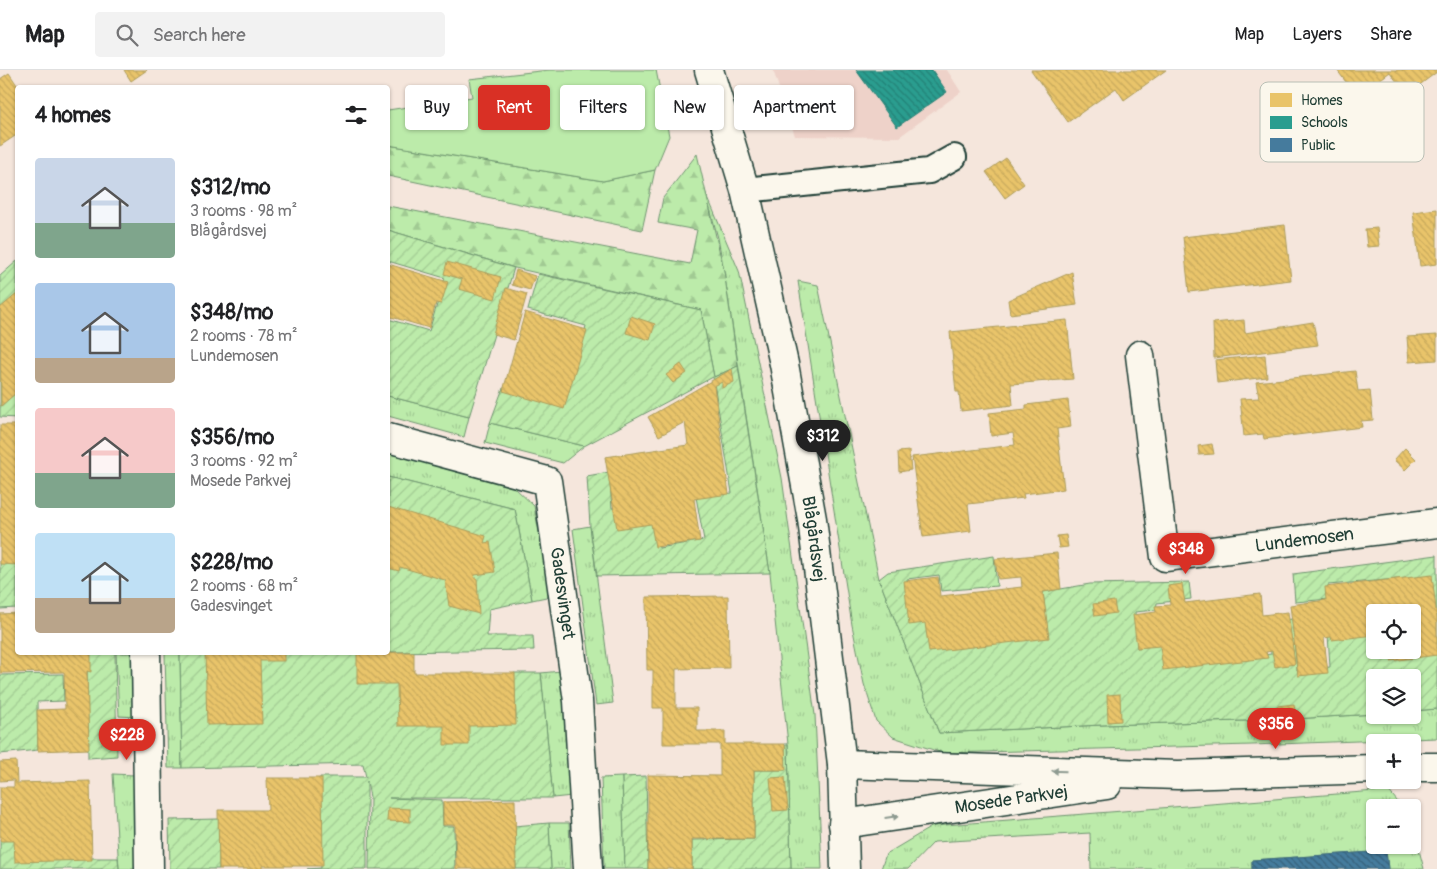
<!DOCTYPE html>
<html lang="en">
<head>
<meta charset="utf-8">
<style>
  :root { --surface:#fff; --page:#f2f2f2; --text:#202124; --muted:#757577; --line:#e0e0e0; --accent:#d93025 }
  body { margin:0; font-family:Pangolin,sans-serif; background:var(--page); color:var(--text); height:100vh; display:flex; flex-direction:column; font-size:19px; white-space:nowrap }
  * { box-sizing:border-box; margin:0 }
  p { font-size:16px; color:var(--muted) }
  .icon { flex:none; width:28px; height:28px; fill:none; stroke:currentColor; stroke-width:2; stroke-linecap:round; stroke-linejoin:round }
  .map { position:relative; flex:1; overflow:hidden }
  .panel { position:absolute; left:15px; top:15px; width:375px; height:570px; display:flex; flex-direction:column; background:var(--surface); border-radius:5px; box-shadow:0 1px 4px #0004 }
  .panel>* { flex:none }
  .guide { position:absolute; left:405px; top:15px; width:475px; height:45px; display:flex; gap:10px }
  .fabs { position:absolute; left:1366px; top:534px; display:grid; gap:10px }
  .fabs a { display:grid; place-items:center; width:55px; height:55px; border-radius:5px; background:var(--surface); box-shadow:0 1px 4px #0004; font-size:25px }
  .price { position:absolute; translate:-50% -42px; padding:0 11px; border-radius:18px; background:var(--accent); color:#fff; font-size:16px; line-height:32px; filter:drop-shadow(0 1px 2px #0008) }
  .price::after { content:''; position:absolute; left:50%; top:30px; width:15px; height:11px; margin-left:-8px; background:inherit; clip-path:polygon(0 0,100% 0,50% 100%) }
  .price.active { background:#222; color:#fff }
  ul { padding:0; list-style:none }
  li { display:flex; align-items:center; gap:15px; height:125px; padding:0 20px }
  li span { display:grid; place-items:center; flex:none; width:140px; height:100px; border-radius:5px; color:#555 }
  li>.icon { margin-inline-start:auto }
  span .icon { width:60px; height:60px; fill:#fffc; stroke-width:1 }
  li b { font-size:21px }
  h2 { display:flex; justify-content:space-between; align-items:center; height:60px; padding:0 20px; font-size:21px }
  .tag { padding:0 18px; border-radius:5px; background:var(--surface); box-shadow:0 1px 4px #0004; font-size:18px; line-height:45px }
  .tag.active { background:var(--accent); color:#fff }
  header { display:flex; align-items:center; gap:30px; box-sizing:border-box; height:70px; padding:0 25px; background:var(--surface); border-bottom:1px solid var(--line) }
  header strong { font-size:24px }
  nav { display:flex; gap:28px; margin-inline-start:auto; font-size:18px }
  .search { width:350px; height:45px; background:var(--page); display:flex; align-items:center; gap:12px; box-sizing:border-box; padding:0 18px; border-radius:5px; color:var(--muted); font-size:19px }
  .map>svg:first-child { display:block }
</style>
</head>
<body>
<header>
<strong>Map</strong>
<div class="search"><svg class="icon" aria-label="search" viewBox="0 0 24 24"><circle cx="10" cy="10" r="6"/><path d="M15 15l6 6"/></svg>Search here</div>
<nav><a>Map</a><a>Layers</a><a>Share</a></nav>
</header>
<div class="map">
<svg width="1437" height="799" viewBox="0 0 1437 799">
  <defs>
    <pattern id="grass-tufts" width="24" height="20" patternUnits="userSpaceOnUse" patternTransform="scale(1.25)"><rect width="24" height="20" fill="#bcebaa"/><path d="M3 7l-1-3M5 7V3M7 7l1-3M15 17l-1-3M17 17v-4M19 17l1-3" fill="none" stroke="#a1ca93"/></pattern>
    <pattern id="forest-firs" width="22" height="20" patternUnits="userSpaceOnUse" patternTransform="scale(1.25)"><rect width="22" height="20" fill="#bcebaa"/><path d="M5 1l3.5 6h-7zM16 11l3.5 6h-7z" fill="#a1ca93"/></pattern>
    <pattern id="garden-furrows" width="10" height="10" patternUnits="userSpaceOnUse" patternTransform="scale(1.25)"><rect width="10" height="10" fill="#bcebaa"/><path d="M-1 1l2-2M0 10L10 0M9 11l2-2" fill="none" stroke="#a1ca93"/></pattern>
    <pattern id="homes-back-hatch" width="6" height="6" patternUnits="userSpaceOnUse" patternTransform="scale(1.25)"><rect width="6" height="6" fill="#e9c46a"/><path d="M-1 5l2 2M0 0l6 6M5-1l2 2" fill="none" stroke="#c7a95c"/></pattern>
    <pattern id="schools-back-hatch" width="6" height="6" patternUnits="userSpaceOnUse" patternTransform="scale(1.25)"><rect width="6" height="6" fill="#2a9d8f"/><path d="M-1 5l2 2M0 0l6 6M5-1l2 2" fill="none" stroke="#238176"/></pattern>
    <pattern id="public-back-hatch" width="6" height="6" patternUnits="userSpaceOnUse" patternTransform="scale(1.25)"><rect width="6" height="6" fill="#457b9d"/><path d="M-1 5l2 2M0 0l6 6M5-1l2 2" fill="none" stroke="#36617a"/></pattern>
  </defs>
  <rect width="100%" height="100%" fill="#f5e6dc"/>
  <filter id="ink" filterUnits="userSpaceOnUse"><feTurbulence type="fractalNoise" baseFrequency=".02" numOctaves="2"/><feDisplacementMap in="SourceGraphic" scale="10" xChannelSelector="R" yChannelSelector="G"/><feConvolveMatrix kernelMatrix="1 2 1 2 8 2 1 2 1" color-interpolation-filters="sRGB"/></filter>
  <g filter="url(#ink)">
    <path fill="#eed2c9" d="M773,0h174l14,22 -62,45 -104,-1z"/>
    <path fill="url(#grass-tufts)" stroke="#6e946f" d="M705,121l34,80 43,207 33,237 7,154h-31l-3,-125 -18,-171 -46,-302 -6,-33z
      M798,211l20,4 61,294 60,154 163,-8 175,-5 98,-6v1h37l1,-4 24,-2v29l-185,7 -309,8 -50,-16 -17,-16 -12,-37 -12,-59z
      M388,326l81,21 -5,20 -76,-21z
      M490,353l94,23 -21,17 -78,-20z
      M388,383l126,34 20,19 17,90 -19,4 -17,-91 -127,-32z
      M590,456l23,177 -17,2 -23,-176z
      M116,583h18l2,64 -17,-1z
      M165,583h15l2,115h-14z
      M561,601l11,125 -19,2 -12,-125z
      M113,704l21,1 1,94h-16z
      M622,707l3,92h-21l-3,-91z
      M1388,720l14,17 -27,1v37h37l1,-18 11,42h-36l-2,-18 -134,9v9h-161l-1,-36 -156,9 -26,27h-27l5,-15 47,-28z
      M549,753h20l2,46h-20z"/>
    <path fill="url(#forest-firs)" stroke="#6e946f" d="M388,75l215,36 52,-11 -13,60 -254,-54z
      M697,84l27,117 14,95 -24,11 -13,-67 -186,-42 -127,-38v-24l302,58 7,-34 -39,-7 5,-25z"/>
    <path fill="url(#garden-furrows)" stroke="#6e946f" d="M388,160l126,38 -45,149 -81,-21v-77l41,12 16,-53 -57,-17z
      M17,191v157l-17,-1v-141z
      M538,204l163,36 13,67 24,-11 32,207 -173,3 -7,-50 -3,-50 22,-4 3,36 41,-2 6,42 45,-8 -8,-43 36,-4 -19,-116 -129,69 -94,-23 13,-35 62,17 21,-79 -58,-16z
      M388,407l127,32 17,91 -43,9 -2,27h46l1,14 -146,2z
      M1437,485v89l-6,-68 -103,9 1,14 -34,3 -2,-28z
      M994,486l3,30 -56,5 -2,-16 -32,4 4,27 137,30 -5,-44 47,-8 99,-2 2,17 -34,4 -1,7 -21,2 2,36 24,-3 4,23 106,-14 -2,-32 23,-3 5,51 33,-3 -2,-33 47,-4v20h37l25,-4v63l-24,2 -1,-33h-37v36l-98,6 -175,5 -163,8 -60,-154 9,-7z
      M0,490h17v48l-17,1z
      M87,583h28l2,103 -29,2z
      M180,583h181l1,29 35,-1 119,38 -2,-46h27l12,125h-164l53,2 1,26h11l1,43h-86l1,-72 -3,-16v88h-60l14,-1 -1,-91h46l-3,-13 -181,4z
      M63,604l1,27 -27,1 1,48 -38,4v-79z
      M785,674h3l3,125h-99v-29l62,-1v-69h31z
      M646,706l2,93h-23l-3,-92z
      M219,749v50h-49l-1,-49z
      M549,753l2,46h-35l-2,-43z
      M0,769h16l75,19h27l1,11h-119z"/>
    <path fill="#bcebaa" stroke="#6e946f" d="M549,0h107l13,66 -14,34 -52,11 -215,-36v-35l84,-13 -3,-18z"/>
    <path fill="url(#homes-back-hatch)" stroke="#ac9c5a" d="M124,0h23l-16,11z
      M1031,0h135l-42,30 -8,-12 -48,34z
      M1337,0h100v2l-31,23 -16,-23 -33,25z
      M9,3l10,15h-1v46l-18,12v-67z
      M1006,88l18,26 -19,14 -19,-26z
      M1437,139v55l-17,2 -7,-54z
      M1285,155l6,55 -102,12 -6,-55z
      M1377,158l2,18 -12,1 -2,-18z
      M447,192l54,15 -6,22 -36,-10 3,-10 -18,-5z
      M388,194l60,18 -7,22 -5,-1 -7,25 -41,-12z
      M516,200l19,6 -5,14 -18,-5z
      M1072,202l5,33 -67,9 -2,-14z
      M506,218l21,6 -13,46 -21,-6z
      M18,223v101l-2,-1 -15,13 -1,-98z
      M525,242l62,18 -23,79 -61,-18z
      M631,246l24,8 -5,16 -24,-7z
      M1067,250l6,59 -62,5 2,21 -52,6 -2,-19h-3l-6,-60z
      M1244,250l1,13 68,-11 5,23 -104,13 -1,-35z
      M1437,265v25l-28,2 -2,-25z
      M1265,285l2,22 -50,6 -2,-23z
      M681,294l6,9 -14,10 -7,-8z
      M732,299l2,13 -12,6v-6l-8,4 15,108 -35,5 6,42 -45,6 -4,-23 -34,5 -12,-72 83,-12 -3,-23 -26,14 -11,-19z
      M1355,301l3,20 12,-1 3,30 -12,1 1,6 -98,12 -1,-5 -19,2 -4,-37 19,-1 -3,-16z
      M1068,330l3,27 -14,2 7,60 -41,5 1,4 -56,6 3,27 -48,6 -11,-80 103,-12 -2,-12 -22,3 -2,-23 37,-4v-4z
      M0,355h18v140l-18,-1z
      M1212,374l2,10 -15,1 -1,-9z
      M1405,378l11,11 -11,11 -11,-10z
      M909,381l2,19 -12,2 -1,-20z
      M388,437l98,29 -2,7 6,-1 5,30 -20,3 -1,3h3l2,36 -30,-8 -4,-26 -45,-13 -1,4 -11,-3z
      M1066,465l2,12 -9,1 -2,-12z
      M1057,483l4,36 -18,3 6,46 -120,14 -4,-29 -16,2 -5,-44 34,-4 2,19 82,-9 -1,-10 -23,2 -3,-20z
      M1432,505l5,43v37l-46,6 -1,-11h22v-38h-37v23l-43,5 -1,-3 -7,1 4,35 -30,3 -8,-71 36,-5 -1,-13z
      M1182,514l3,19 75,-9 2,21 26,-3 7,52 -20,3 -3,-16 -6,1 2,6 -105,12 -3,-24 -23,2 -4,-33 23,-3 -1,-6 15,-1 -2,-19z
      M728,526l1,72 -53,1v39h21v23h28v13h60l1,26h-32v69h-62v30h-44v-94l72,1v-32h-57v-36h-10v-38h-6l-1,-73z
      M1114,531l2,12 -21,3 -2,-12z
      M18,543v39h73v20l-4,-1 2,78 -51,2 -1,-41 28,-1 -1,-37 -64,1v-59z
      M205,582h79v9h-24l2,63 -55,1z
      M414,582v21h101l1,52 -47,1v19h-25v-19h-46l-1,-42h-40v-31z
      M1120,624l1,27 -13,1 -1,-27z
      M1294,634l2,13 -18,2 -1,-13z
      M16,691l1,22 73,-2 2,79 -77,2 -1,-21h-14v-54h14v-7l-14,1v-19z
      M785,707l3,33 -15,1 -3,-33z
      M267,708h55l1,88h-61v3h-43l-1,-59h50z
      M515,730l1,69h-60l-1,-44h-12v-23z
      M388,738l22,1v13l-23,-1z"/>
    <path fill="url(#schools-back-hatch)" stroke="#278074" d="M856,0h76l15,22 -50,35z"/>
    <path fill="url(#public-back-hatch)" stroke="#3a687e" d="M1386,781l2,18h-136v-9z"/>
    <g fill="none" stroke-linecap="round" stroke-linejoin="round">
      <defs>
        <path id="service" d="M745,120l184,-19 25,-14"/>
        <g id="minor">
          <path id="s1" d="M1140,285l25,202 272,-34"/>
          <path id="s2" d="M388,368l159,43 31,220 10,168"/>
          <path d="M146,582l3,217"/>
        </g>
        <g id="tertiary">
          <path id="s3" d="M709,0l36,120 39,174 28,155 30,245 3,105"/>
          <path d="M842,694l336,11 197,-6"/>
          <path d="M1412,697h25"/>
          <path id="s4" d="M843,754l264,-39"/>
        </g>
      </defs>
      <use href="#service" stroke="#1f3d34" stroke-width="28"/>
      <use href="#minor" stroke="#1f3d34" stroke-width="31"/>
      <use href="#tertiary" stroke="#1f3d34" stroke-width="31"/>
      <use href="#service" stroke="#fbf7ec" stroke-width="24"/>
      <use href="#minor" stroke="#fbf7ec" stroke-width="28"/>
      <use href="#tertiary" stroke="#fbf7ec" stroke-width="28"/>
    </g>
    <defs><path id="oneway-solid" d="M-6-.8H1V-3.2L6.5 0L1 3.2V.8H-6Z" transform="scale(1.25)"/></defs>
    <g fill="#8d9a90">
      <use href="#oneway-solid" transform="translate(1059 701) rotate(-178)"/>
      <use href="#oneway-solid" transform="translate(892 747) rotate(-8)"/>
    </g>
  </g>
  <g text-anchor="middle" stroke-width="5" stroke-linejoin="round" paint-order="stroke">
    <g font-size="18" fill="#1f3d34" stroke="#fbf7ec">
      <text dy="6" stroke="none"><textPath href="#s3" startOffset="481">Blågårdsvej</textPath></text>
      <text dy="6" stroke="none"><textPath href="#s1" startOffset="344">Lundemosen</textPath></text>
      <text dy="6" stroke="none"><textPath href="#s2" startOffset="278">Gadesvinget</textPath></text>
      <text dy="6" stroke="none"><textPath href="#s4" startOffset="170">Mosede Parkvej</textPath></text>
    </g>
  </g>
  <rect x="1260" y="12" width="164" height="80" rx="8" fill="#fbf7ec" stroke="#b9bfb5" stroke-width="1"/>
  <rect x="1270" y="23" width="22" height="14" fill="#e9c46a"/>
  <rect x="1270" y="46" width="22" height="13" fill="#2a9d8f"/>
  <rect x="1270" y="68" width="22" height="14" fill="#457b9d"/>
  <g font-size="14" fill="#1f3d34">
    <text x="1301" y="35">Homes</text>
    <text x="1301" y="57">Schools</text>
    <text x="1301" y="80">Public</text>
  </g>
</svg>
<div class="fabs">
<a><svg class="icon" aria-label="locate" viewBox="0 0 24 24"><circle cx="12" cy="12" r="6"/><path d="M12 2v4M12 18v4M2 12h4M18 12h4"/></svg></a>
<a><svg class="icon" aria-label="layers" viewBox="0 0 24 24"><path d="M12 4l9 5-9 5-9-5zM3 14l9 5 9-5"/></svg></a>
<a>+</a>
<a>−</a>
</div>
<b class="price active" style="left:823px;top:392px">$312</b>
<b class="price" style="left:1186px;top:505px">$348</b>
<b class="price" style="left:1276px;top:680px">$356</b>
<b class="price" style="left:127px;top:691px">$228</b>
<div class="guide">
<a class="tag">Buy</a>
<a class="tag active">Rent</a>
<a class="tag">Filters</a>
<a class="tag">New</a>
<a class="tag">Apartment</a>
</div>
<section class="panel">
<h2>4 homes<svg class="icon" aria-label="filters" viewBox="0 0 24 24"><path d="M4 7h16M4 17h16"/><circle cx="9" cy="7" r="2"/><circle cx="15" cy="17" r="2"/></svg></h2>
<ul>
<li><span style="background:linear-gradient(#c9d6e8 65%,#7fa58c 0)"><svg class="icon" aria-label="home" viewBox="0 0 24 24"><path d="M3 11l9-7 9 7M6 9v11h12V9"/></svg></span><div><b>$312/mo</b><p>3 rooms · 98 m²</p><p>Blågårdsvej</p></div></li>
<li><span style="background:linear-gradient(#a9c7e8 75%,#b9a48a 0)"><svg class="icon" aria-label="home" viewBox="0 0 24 24"><path d="M3 11l9-7 9 7M6 9v11h12V9"/></svg></span><div><b>$348/mo</b><p>2 rooms · 78 m²</p><p>Lundemosen</p></div></li>
<li><span style="background:linear-gradient(#f6c9c9 65%,#7fa58c 0)"><svg class="icon" aria-label="home" viewBox="0 0 24 24"><path d="M3 11l9-7 9 7M6 9v11h12V9"/></svg></span><div><b>$356/mo</b><p>3 rooms · 92 m²</p><p>Mosede Parkvej</p></div></li>
<li><span style="background:linear-gradient(#bfe0f5 65%,#b9a48a 0)"><svg class="icon" aria-label="home" viewBox="0 0 24 24"><path d="M3 11l9-7 9 7M6 9v11h12V9"/></svg></span><div><b>$228/mo</b><p>2 rooms · 68 m²</p><p>Gadesvinget</p></div></li>
</ul>
</section>
</div>
</body>
</html>
